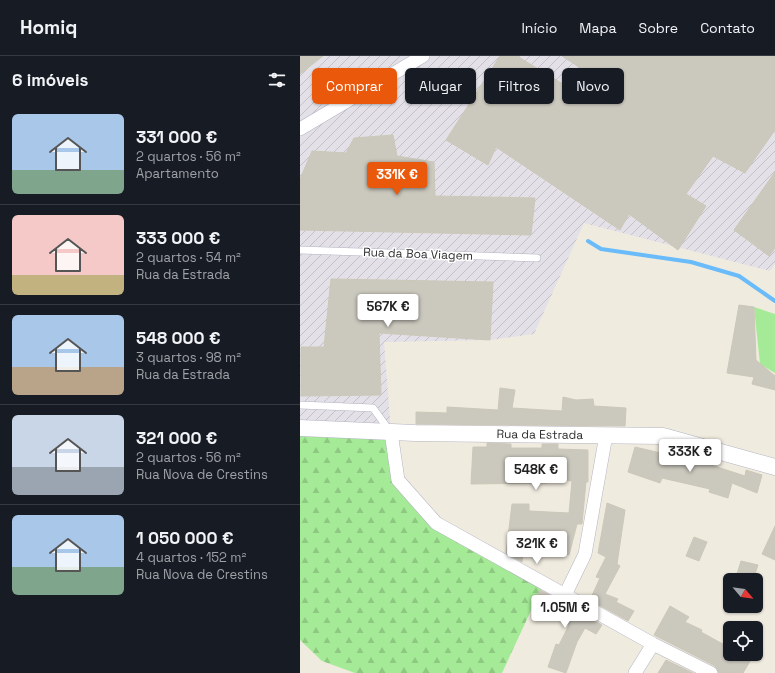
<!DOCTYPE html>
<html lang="pt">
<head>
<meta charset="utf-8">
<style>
  :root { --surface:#171b24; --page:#242831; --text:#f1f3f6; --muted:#9ea1a6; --line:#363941; --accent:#ea580c }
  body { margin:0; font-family:"Space Grotesk",sans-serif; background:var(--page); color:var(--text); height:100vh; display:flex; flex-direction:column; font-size:15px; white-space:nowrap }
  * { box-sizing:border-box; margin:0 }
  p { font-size:13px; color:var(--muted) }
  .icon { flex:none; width:22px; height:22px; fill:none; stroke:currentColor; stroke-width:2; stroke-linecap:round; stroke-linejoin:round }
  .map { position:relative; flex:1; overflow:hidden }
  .sheet { display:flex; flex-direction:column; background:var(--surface); width:300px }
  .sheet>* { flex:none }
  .hud { position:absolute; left:12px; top:12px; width:380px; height:36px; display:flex; gap:8px }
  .needle { width:26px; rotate:119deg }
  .controls { position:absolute; left:423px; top:517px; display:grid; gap:8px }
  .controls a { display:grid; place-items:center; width:40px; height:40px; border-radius:6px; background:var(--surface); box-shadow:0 1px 3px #0004; font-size:20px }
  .price { position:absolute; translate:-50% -34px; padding:0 9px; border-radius:4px; background:#fff; color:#222; font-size:13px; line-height:26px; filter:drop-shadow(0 1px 2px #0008) }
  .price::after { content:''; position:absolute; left:50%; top:24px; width:12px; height:9px; margin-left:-6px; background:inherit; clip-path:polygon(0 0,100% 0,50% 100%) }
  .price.current { background:var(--accent); color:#fff }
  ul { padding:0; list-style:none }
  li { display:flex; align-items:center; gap:12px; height:100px; padding:0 12px }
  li+li { border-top:1px solid var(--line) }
  li span { display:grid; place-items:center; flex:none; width:112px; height:80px; border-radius:6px; color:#555 }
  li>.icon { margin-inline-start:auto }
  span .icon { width:48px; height:48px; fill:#fffc; stroke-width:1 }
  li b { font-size:17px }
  h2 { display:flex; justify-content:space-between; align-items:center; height:48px; padding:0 12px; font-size:17px }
  .tag { padding:0 14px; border-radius:6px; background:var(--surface); box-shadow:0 1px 3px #0004; font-size:14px; line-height:36px }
  .tag.current { background:var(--accent); color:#fff }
  header { display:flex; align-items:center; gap:24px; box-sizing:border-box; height:56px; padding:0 20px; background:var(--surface); border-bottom:1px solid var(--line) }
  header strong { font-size:19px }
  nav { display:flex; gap:22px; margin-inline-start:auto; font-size:14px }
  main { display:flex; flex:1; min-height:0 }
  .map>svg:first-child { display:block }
</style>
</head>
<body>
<header>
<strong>Homiq</strong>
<nav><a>Início</a><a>Mapa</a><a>Sobre</a><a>Contato</a></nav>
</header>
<main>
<section class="sheet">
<h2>6 imóveis<svg class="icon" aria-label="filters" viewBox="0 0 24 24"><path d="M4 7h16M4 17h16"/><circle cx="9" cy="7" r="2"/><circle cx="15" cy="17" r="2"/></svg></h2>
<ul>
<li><span style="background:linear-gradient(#a9c7e8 70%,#7fa58c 0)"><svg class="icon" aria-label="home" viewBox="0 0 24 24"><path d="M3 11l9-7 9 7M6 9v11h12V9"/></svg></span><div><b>331 000 €</b><p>2 quartos · 56 m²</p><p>Apartamento</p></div></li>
<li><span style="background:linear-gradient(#f6c9c9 75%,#c2b280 0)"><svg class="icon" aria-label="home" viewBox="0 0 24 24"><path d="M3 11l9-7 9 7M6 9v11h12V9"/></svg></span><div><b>333 000 €</b><p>2 quartos · 54 m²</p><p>Rua da Estrada</p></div></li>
<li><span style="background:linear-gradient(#a9c7e8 65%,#b9a48a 0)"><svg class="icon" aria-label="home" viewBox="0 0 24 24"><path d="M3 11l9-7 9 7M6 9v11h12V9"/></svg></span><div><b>548 000 €</b><p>3 quartos · 98 m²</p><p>Rua da Estrada</p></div></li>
<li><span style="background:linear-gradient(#c9d6e8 65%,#9aa5b1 0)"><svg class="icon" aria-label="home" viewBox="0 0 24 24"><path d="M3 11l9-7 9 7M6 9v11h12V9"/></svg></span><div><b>321 000 €</b><p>2 quartos · 56 m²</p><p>Rua Nova de Crestins</p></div></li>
<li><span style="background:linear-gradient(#a9c7e8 65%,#7fa58c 0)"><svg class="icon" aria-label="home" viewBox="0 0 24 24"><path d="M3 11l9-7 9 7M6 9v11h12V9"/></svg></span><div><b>1 050 000 €</b><p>4 quartos · 152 m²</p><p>Rua Nova de Crestins</p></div></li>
</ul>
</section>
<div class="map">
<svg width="475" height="617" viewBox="0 0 475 617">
  <defs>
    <pattern id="industrial-furrows" width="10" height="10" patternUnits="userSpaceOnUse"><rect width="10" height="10" fill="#e3e0e8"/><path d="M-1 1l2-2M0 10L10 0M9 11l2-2" fill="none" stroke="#c3c0c7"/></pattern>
    <pattern id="forest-firs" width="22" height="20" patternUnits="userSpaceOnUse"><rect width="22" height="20" fill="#a5ea97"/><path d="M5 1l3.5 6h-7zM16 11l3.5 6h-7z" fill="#8ec982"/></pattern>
  </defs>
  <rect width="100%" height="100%" fill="#f0ebdf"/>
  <path fill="url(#industrial-furrows)" d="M0,0h475v208l-5,7 -186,-48 -50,111 -44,6 -106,2 7,90 -91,-8z"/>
  <path fill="#a5ea97" d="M454,251l21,7v59l-15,-9z"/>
  <path fill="url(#forest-firs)" d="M0,375l91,1 7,48 38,43 105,66 -39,84h-147l-33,-12 -22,-21z"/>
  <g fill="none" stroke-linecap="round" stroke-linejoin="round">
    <path stroke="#6abbfa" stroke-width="4" d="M288,185l13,8 90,13 48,14 36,25"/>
  </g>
  <path fill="#cbc8be" stroke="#ccc8b8" d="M0,0h23l-23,18z
    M200,0h17l59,36 12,-19 -26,-17h213v74l-30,43 -32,-17 -27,38 20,12 -28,44 -49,-36 -9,16 -124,-83 -8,18 -42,-25z
    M93,79l4,21 37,6 1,34 100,2 -4,37 -231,-5v-51l12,-28 34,2 8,-15z
    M475,116v76l-6,8 -35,-26z
    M31,223l162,3 -3,58 -111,-7 2,62 -80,1v-49h23z
    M439,249l15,2 2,53 19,16v14l-23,-6 2,-7 -27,-4z
    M200,332l15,2 -3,18 50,3 1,-14 13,3 17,-1 1,7 32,2 -1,18 -209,-2v-12l31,1v-6l51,3z
    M187,387l24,1v4h31v-4h16v5l30,1v32h-2l-4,42h-5l-8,31 -45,-12 -2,19 -16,-9 6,-49h17v7l40,2 3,-32 -24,-2 -1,4 -76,1 2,-37h14z
    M335,391l73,17 37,12 1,-6 16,5 -5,18 -25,-10 -4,15 -19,-6 1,-3 -48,-11 -2,5 -32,-11z
    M307,447l18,7 -8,54 3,2 -15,28 13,5 -2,3 18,9 -6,10 -38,-21 10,-22 -4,-1 10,-20 -8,-4z
    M475,470v34l-13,-6z
    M394,481l13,5 -8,19 -13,-5z
    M441,505l17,4 -5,15h-18z
    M240,534l62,35 -6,9 -11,-6 -8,14 -11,31 -18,-6 8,-23 3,1 10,-20 -21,-11 -1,2 -13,-12z
    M370,550l19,11 -4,5 17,8 -1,2 29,16v6h14l8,4 -9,15h-24l-4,-7 -61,-31z
    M366,604l27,13h-35z"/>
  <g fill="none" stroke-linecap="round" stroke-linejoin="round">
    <defs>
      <path id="service" d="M0,194l237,8
        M0,349l73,3 16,22"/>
      <path id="minor" d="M0,73l123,-73
        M91,376l7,48 38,43 217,121 58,29
        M265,539l20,-41 21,-119
        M335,617l18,-29"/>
      <g id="tertiary">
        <path id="s1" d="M0,372l115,5 248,3 112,31"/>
      </g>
    </defs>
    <use href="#service" stroke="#b3b3c2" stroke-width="8"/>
    <use href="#minor" stroke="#b3b3c2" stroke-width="14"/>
    <use href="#tertiary" stroke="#b3b3c2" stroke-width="17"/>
    <use href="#service" stroke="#fff" stroke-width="7"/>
    <use href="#minor" stroke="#fff" stroke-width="13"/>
    <use href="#tertiary" stroke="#fff" stroke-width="16"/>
  </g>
  <g text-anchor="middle" stroke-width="3" stroke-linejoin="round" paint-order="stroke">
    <g font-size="12" fill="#2d2d2d" stroke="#fff">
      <text transform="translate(118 198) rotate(2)" y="4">Rua da Boa Viagem</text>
      <text dy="4" stroke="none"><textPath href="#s1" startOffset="240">Rua da Estrada</textPath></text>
    </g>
  </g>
</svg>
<div class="controls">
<a><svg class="needle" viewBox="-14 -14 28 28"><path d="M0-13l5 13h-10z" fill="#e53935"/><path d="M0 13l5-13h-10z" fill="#9ea1a6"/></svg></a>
<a><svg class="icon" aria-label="locate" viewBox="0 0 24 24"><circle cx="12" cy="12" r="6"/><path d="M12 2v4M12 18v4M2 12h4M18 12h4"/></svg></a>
</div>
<b class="price current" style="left:97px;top:140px">331K €</b>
<b class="price" style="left:88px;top:272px">567K €</b>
<b class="price" style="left:390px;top:417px">333K €</b>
<b class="price" style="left:236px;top:435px">548K €</b>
<b class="price" style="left:237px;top:509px">321K €</b>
<b class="price" style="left:265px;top:573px">1.05M €</b>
<div class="hud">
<a class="tag current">Comprar</a>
<a class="tag">Alugar</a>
<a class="tag">Filtros</a>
<a class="tag">Novo</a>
</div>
</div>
</main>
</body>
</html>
